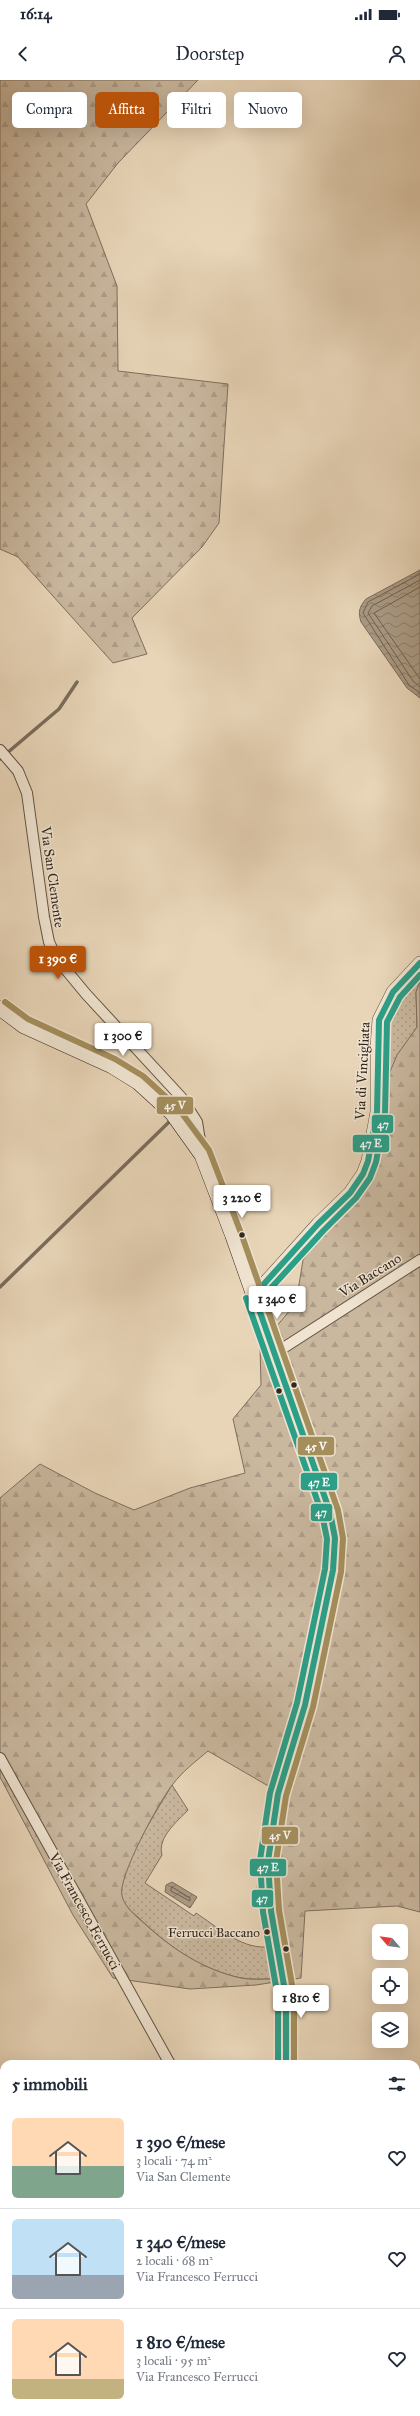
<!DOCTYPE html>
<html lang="it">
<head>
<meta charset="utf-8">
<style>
  :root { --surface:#fff; --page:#f6f6f7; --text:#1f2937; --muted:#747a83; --line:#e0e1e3; --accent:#b45309 }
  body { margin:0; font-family:"IM FELL Great Primer",serif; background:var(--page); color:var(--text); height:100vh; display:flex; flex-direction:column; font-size:15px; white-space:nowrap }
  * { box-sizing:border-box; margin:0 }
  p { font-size:13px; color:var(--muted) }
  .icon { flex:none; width:22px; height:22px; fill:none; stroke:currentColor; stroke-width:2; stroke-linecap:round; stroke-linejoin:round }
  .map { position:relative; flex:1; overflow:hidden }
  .sheet { position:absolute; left:0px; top:1980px; width:420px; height:356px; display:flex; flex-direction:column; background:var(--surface); border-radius:12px 12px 0 0; box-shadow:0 4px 16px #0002 }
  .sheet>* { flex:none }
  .banner { position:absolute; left:12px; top:12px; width:396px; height:36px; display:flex; gap:8px }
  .needle { width:26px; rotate:298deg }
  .buttons { position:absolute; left:372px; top:1844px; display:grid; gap:8px }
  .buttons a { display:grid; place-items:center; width:36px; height:36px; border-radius:6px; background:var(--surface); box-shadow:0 4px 16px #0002; font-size:20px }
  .price { position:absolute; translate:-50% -34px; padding:0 9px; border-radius:4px; background:#fff; color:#222; font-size:13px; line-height:26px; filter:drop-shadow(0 1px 2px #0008) }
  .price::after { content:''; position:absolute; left:50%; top:24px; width:12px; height:9px; margin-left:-6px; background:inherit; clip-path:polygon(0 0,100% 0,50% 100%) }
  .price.current { background:var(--accent); color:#fff }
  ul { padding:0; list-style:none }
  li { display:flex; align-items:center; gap:12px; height:100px; padding:0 12px }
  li+li { border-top:1px solid var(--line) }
  li span { display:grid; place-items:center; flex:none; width:112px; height:80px; border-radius:6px; color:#555 }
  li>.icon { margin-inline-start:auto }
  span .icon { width:48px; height:48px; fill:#fffc; stroke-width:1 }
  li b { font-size:17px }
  h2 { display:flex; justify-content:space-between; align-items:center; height:48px; padding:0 12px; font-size:17px }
  .tag { padding:0 14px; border-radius:6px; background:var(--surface); box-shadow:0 4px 16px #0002; font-size:14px; line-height:36px }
  .tag.current { background:var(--accent); color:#fff }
  .status { display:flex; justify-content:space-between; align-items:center; height:28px; padding:0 20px; background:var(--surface); direction:ltr }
  .status svg { height:11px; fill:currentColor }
  header { display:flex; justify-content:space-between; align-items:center; height:52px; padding:0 12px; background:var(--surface); font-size:18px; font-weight:600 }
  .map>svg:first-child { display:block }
</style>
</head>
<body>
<div class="status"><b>16:14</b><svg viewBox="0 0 49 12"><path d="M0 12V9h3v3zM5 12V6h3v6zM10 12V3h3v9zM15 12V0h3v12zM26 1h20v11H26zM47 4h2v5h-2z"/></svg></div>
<header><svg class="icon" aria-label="back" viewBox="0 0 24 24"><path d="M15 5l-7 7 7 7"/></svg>Doorstep<svg class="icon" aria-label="person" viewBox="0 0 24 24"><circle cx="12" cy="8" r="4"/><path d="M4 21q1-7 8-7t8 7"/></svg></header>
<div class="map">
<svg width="420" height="2336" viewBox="0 0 420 2336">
  <defs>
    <pattern id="grass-dots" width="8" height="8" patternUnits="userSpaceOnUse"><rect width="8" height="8" fill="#c9b79e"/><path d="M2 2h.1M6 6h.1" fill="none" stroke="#ad9d88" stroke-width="1.8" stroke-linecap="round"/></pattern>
    <pattern id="forest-firs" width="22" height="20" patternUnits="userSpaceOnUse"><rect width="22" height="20" fill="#c9b79e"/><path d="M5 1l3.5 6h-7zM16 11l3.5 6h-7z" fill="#ad9d88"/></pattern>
    <pattern id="water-waves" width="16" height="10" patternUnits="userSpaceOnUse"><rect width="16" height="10" fill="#aa9a84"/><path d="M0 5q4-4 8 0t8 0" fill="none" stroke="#8b7e6b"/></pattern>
  </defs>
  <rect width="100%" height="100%" fill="#e8d5b8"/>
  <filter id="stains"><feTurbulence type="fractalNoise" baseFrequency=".005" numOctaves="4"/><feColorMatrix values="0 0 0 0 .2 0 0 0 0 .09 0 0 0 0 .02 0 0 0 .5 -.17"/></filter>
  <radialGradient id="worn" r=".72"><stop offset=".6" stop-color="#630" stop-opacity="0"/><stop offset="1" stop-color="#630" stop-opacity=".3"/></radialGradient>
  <path fill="url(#grass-dots)" stroke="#7e6f5e" d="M420,889v12l-4,11 1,35 -35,64 3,-71 10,-24z
    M172,1705l16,25c-10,11 -31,27 -26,45l-17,28 49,33 2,-3c20,13 44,35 69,34l7,32c-10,0 -21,1 -31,-1 -39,-8 -70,-30 -99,-57 -7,-7 -19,-15 -21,-26 -3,-25 38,-88 51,-110z
    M87,2332h230l2,4h-236z"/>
  <path fill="url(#forest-firs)" stroke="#7e6f5e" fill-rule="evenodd" d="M0,0h198l-80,83 -32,41 31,82 1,85 110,13 -9,139 -17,24 -70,71 15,36 -34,9 -95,-106 -18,-8z
    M420,901v931l-23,-6 -92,5 -4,67 -45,7 -66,4 -77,-11 -40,-63 -73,-138v-279l40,-34 55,29 39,17 56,-22 55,-15 -12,-54 28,-34 -1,-39 36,-43 7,-43 61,-83 18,-86 15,-36 20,-28 -1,-35zM208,1671l62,36 -10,54 -3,51 15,87c-10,0 -21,1 -31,-1 -37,-8 -69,-29 -96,-54 -9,-8 -20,-16 -23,-28 -5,-18 38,-96 51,-112 10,-13 23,-23 35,-33z"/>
  <path fill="url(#water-waves)" stroke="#7a6c5b" d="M420,490v128l-13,-10 -46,-66c-3,-10 -2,-15 5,-23z
    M172,1802l25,15 -7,11 -25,-16 1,-7z"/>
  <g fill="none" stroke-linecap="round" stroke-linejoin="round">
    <path stroke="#6e6051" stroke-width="1" d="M420,494l-52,28 -5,11 46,72 11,8
      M420,500l-48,26 -4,7 45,68 7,6
      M420,507l-46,26 46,66
      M172,1807l18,11v3l-19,-10z"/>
    <path stroke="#7a6c5b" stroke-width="3.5" d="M0,679l59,-50 18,-27
      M0,1207l169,-165"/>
    <defs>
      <path id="minor" d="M0,670l18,21 9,22 17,124 5,25 8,17 29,35 95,103 16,25 5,31
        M274,1274l146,-94
        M0,1678l170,306
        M334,2332l2,4"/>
      <path id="tertiary" d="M254,1215l64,-71 32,-31 13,-19 5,-13 9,-49v-66l2,-26 14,-28 27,-29"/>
      <path id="secondary" d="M0,928l24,18 88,40 26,16 34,31 30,42 31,81 97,276 5,26 -2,32 -28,135 -27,89 -8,47 -2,20 3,50 15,86v67
        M74,2336l3,-4"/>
    </defs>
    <use href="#minor" stroke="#605244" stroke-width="12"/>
    <use href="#tertiary" stroke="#605244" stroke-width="14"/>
    <use href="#secondary" stroke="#33271e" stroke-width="16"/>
    <use href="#minor" stroke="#f0e4d1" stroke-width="10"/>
    <use href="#tertiary" stroke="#f0e4d1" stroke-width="13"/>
    <use href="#secondary" stroke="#f0e4d1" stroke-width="15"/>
    <defs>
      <path id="bus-1" d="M254,1215l76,217 5,26 -2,32 -28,135 -27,89 -10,67 3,50 15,86v67
        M254,1215l64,-71 32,-31 13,-19 5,-13 9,-49 2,-92 14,-28 27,-29"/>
      <path id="bus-2" d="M246,1218l76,216 5,25 -2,30 -28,134 -27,90 -10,67 3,52 15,86v66
        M260,1220l64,-70 32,-32 14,-20 6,-16 9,-49 2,-91 13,-25 20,-22"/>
      <path id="bus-3" d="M5,922l23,17 87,40 28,17 35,32 31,42 32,83 97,277 5,28 -2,34 -28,135 -27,89 -10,65 3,49 15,86v68"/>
    </defs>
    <use href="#bus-1" stroke="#f0e4d1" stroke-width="9"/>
    <use href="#bus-2" stroke="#f0e4d1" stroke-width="9"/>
    <use href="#bus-3" stroke="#f0e4d1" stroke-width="9"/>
    <use href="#bus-1" stroke="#2b9f88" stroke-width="6"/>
    <use href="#bus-2" stroke="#2b9f88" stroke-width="6"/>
    <use href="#bus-3" stroke="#a48e5c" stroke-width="6"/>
  </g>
  <g fill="#33271e" stroke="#f0e4d1" stroke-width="1.5">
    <circle cx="242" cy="1155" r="3.5"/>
    <circle cx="294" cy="1305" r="3.5"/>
    <circle cx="279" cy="1311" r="3.5"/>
    <circle cx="267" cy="1852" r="3.5"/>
    <circle cx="286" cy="1869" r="3.5"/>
  </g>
  <g text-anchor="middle" stroke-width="3" stroke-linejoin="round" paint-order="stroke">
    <g font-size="13" fill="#33271e" stroke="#f0e4d1" text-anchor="end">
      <text x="260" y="1857">Ferrucci Baccano</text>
    </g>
    <g font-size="14" fill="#33271e" stroke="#f0e4d1">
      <text transform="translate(53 797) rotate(82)" y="5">Via San Clemente</text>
      <text transform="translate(362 991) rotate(-87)" y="5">Via di Vincigliata</text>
      <text transform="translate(370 1195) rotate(-32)" y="5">Via Baccano</text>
      <text transform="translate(85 1831) rotate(61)" y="5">Via Francesco Ferrucci</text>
    </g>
  </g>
  <g stroke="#f0e4d1" stroke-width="1.5">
    <rect x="156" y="1016" width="38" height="19" rx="4" fill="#a48e5c"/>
    <rect x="371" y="1034" width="23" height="20" rx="4" fill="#2b9f88"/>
    <rect x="352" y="1054" width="38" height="19" rx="4" fill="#2b9f88"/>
    <rect x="297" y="1356" width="38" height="20" rx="4" fill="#a48e5c"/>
    <rect x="300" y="1392" width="38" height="19" rx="4" fill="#2b9f88"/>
    <rect x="310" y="1423" width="23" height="19" rx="4" fill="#2b9f88"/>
    <rect x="261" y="1746" width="38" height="19" rx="4" fill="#a48e5c"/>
    <rect x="249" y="1778" width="38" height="19" rx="4" fill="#2b9f88"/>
    <rect x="251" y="1809" width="23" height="19" rx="4" fill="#2b9f88"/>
  </g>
  <g font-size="11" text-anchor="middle" font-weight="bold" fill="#fff">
    <text x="175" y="1029">45 V</text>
    <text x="383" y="1048">47</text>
    <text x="371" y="1067">47 E</text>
    <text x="316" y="1370">45 V</text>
    <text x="319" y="1406">47 E</text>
    <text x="321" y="1436">47</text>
    <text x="280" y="1759">45 V</text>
    <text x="268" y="1791">47 E</text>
    <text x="262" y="1822">47</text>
  </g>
  <rect width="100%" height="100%" filter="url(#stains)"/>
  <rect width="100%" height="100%" fill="url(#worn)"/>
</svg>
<div class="buttons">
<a><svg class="needle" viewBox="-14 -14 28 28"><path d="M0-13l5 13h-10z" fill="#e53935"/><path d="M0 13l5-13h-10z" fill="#747a83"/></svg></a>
<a><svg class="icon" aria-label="locate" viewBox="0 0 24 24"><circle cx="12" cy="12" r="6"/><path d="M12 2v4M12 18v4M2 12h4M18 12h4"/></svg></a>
<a><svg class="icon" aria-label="layers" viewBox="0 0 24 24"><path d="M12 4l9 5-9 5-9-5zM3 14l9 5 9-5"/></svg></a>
</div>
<b class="price current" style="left:58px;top:900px">1 390 €</b>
<b class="price" style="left:123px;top:977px">1 300 €</b>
<b class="price" style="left:242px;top:1139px">3 220 €</b>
<b class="price" style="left:277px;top:1240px">1 340 €</b>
<b class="price" style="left:301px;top:1939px">1 810 €</b>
<div class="banner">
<a class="tag">Compra</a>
<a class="tag current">Affitta</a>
<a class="tag">Filtri</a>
<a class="tag">Nuovo</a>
</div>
<section class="sheet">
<h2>5 immobili<svg class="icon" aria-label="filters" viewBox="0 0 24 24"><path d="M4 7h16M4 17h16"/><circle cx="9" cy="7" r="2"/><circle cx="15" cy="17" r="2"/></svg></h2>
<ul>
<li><span style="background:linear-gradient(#ffd9b3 60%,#7fa58c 0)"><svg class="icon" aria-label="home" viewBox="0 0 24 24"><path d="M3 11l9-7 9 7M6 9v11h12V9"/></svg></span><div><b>1 390 €/mese</b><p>3 locali · 74 m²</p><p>Via San Clemente</p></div><svg class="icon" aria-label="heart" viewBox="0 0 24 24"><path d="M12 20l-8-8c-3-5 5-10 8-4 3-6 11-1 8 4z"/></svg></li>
<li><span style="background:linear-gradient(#bfe0f5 70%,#9aa5b1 0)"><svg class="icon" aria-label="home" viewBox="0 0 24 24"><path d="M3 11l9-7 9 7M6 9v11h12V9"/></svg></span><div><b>1 340 €/mese</b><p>2 locali · 68 m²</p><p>Via Francesco Ferrucci</p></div><svg class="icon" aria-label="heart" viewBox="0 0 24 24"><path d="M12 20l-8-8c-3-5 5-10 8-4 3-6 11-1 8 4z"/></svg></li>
<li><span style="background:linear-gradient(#ffd9b3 75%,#c2b280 0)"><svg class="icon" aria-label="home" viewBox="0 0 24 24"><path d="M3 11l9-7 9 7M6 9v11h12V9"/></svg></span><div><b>1 810 €/mese</b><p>3 locali · 95 m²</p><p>Via Francesco Ferrucci</p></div><svg class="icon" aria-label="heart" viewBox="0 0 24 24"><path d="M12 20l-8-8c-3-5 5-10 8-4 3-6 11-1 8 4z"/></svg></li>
</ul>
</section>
</div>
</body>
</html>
